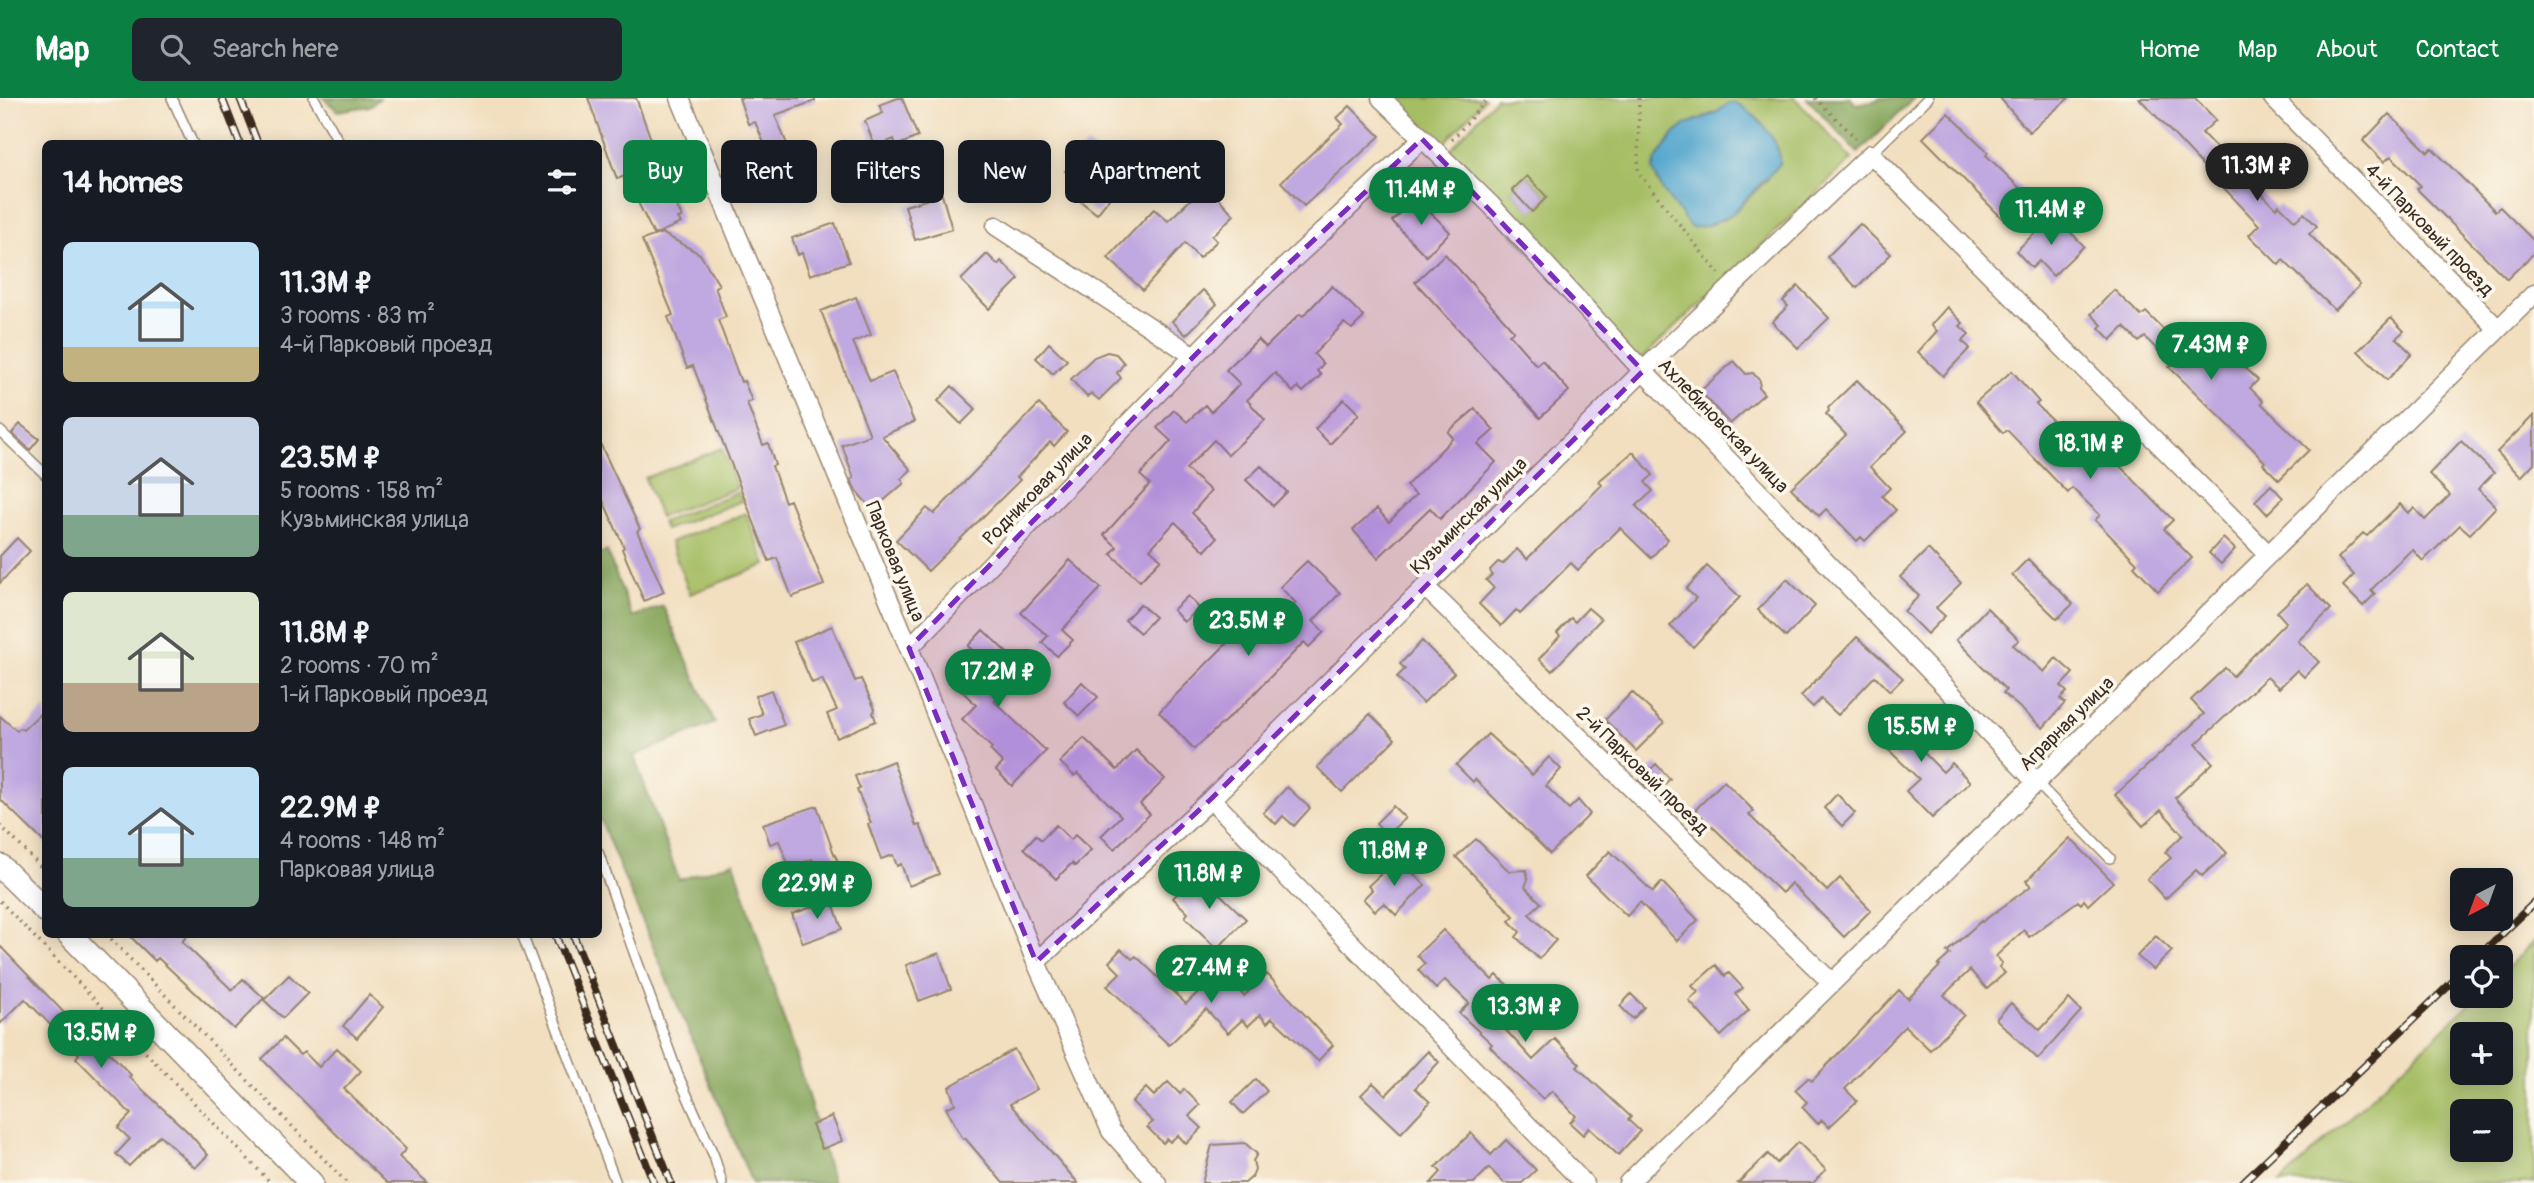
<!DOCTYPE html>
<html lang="en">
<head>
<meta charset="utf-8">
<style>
  :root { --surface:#171b24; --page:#20242c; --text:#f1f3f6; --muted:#9ea1a6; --accent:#0b8043 }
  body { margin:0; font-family:Pangolin,sans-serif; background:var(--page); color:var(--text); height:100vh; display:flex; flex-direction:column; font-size:26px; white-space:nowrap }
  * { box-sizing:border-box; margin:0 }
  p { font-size:23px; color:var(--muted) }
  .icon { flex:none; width:38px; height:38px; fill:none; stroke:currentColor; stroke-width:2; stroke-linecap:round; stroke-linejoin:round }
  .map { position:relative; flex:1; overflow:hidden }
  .sheet { position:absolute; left:42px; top:42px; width:560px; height:798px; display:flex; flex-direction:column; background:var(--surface); border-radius:10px; box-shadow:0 4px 18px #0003 }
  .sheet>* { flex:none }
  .guide { position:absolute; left:623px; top:42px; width:665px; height:63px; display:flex; gap:14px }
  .needle { width:46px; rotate:221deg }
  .fabs { position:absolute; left:2450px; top:770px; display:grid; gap:14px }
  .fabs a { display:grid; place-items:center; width:63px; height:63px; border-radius:10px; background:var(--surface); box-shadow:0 4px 18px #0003; font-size:35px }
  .price { position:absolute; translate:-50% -60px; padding:0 16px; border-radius:24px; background:var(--accent); color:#fff; font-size:23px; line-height:46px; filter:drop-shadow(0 2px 4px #0008) }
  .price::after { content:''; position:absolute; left:50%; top:42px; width:21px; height:16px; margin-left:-10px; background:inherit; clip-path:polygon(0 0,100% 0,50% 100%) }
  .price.on { background:#222; color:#fff }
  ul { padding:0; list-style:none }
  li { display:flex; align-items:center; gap:21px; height:175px; padding:0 21px }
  li span { display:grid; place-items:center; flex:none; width:196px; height:140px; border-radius:10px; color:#555 }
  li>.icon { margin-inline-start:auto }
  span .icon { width:84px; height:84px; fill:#fffc; stroke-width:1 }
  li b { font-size:30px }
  h2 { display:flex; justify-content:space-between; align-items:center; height:84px; padding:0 21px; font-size:30px }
  .pill { padding:0 24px; border-radius:10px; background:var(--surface); box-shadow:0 4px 18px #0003; font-size:24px; line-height:63px }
  .pill.on { background:var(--accent); color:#fff }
  header { display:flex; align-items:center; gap:42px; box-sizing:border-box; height:98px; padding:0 35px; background:var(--accent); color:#fff }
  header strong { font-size:33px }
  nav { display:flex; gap:38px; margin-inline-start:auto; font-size:24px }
  .search { width:490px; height:63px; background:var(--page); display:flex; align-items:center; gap:18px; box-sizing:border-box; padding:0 24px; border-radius:10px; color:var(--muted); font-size:26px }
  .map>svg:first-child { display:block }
</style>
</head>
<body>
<header>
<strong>Map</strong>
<div class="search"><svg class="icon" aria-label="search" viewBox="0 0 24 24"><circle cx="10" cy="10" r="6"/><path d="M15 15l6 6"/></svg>Search here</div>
<nav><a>Home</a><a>Map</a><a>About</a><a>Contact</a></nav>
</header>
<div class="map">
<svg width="2534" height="1085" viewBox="0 0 2534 1085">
  <rect width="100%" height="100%" fill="#fbf7ec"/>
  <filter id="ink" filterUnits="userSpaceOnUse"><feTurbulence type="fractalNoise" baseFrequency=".0143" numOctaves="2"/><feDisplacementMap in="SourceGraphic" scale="14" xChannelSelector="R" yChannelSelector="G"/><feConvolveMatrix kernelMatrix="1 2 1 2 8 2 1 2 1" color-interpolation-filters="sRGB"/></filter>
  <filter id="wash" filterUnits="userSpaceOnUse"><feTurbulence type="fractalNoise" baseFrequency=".00686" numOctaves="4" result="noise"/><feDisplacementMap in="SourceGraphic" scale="28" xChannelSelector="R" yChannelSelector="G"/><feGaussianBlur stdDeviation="1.57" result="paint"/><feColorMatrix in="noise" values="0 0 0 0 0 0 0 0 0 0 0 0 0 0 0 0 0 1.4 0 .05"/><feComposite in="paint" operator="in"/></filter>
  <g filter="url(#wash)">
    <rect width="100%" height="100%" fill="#f2dfc0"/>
    <path fill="#a5bd63" stroke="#707440" stroke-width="2" fill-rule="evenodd" d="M1382,0h103l-49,55z
      M1496,0h299l57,61 -216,205 -194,-205zM1728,6l40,75 -36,35 -7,5 -34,8 -34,-46 -1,-21 31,-36 30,-12zM1527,78l20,21 -15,14 -20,-21z
      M722,350l15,40 -77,29 -15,-39z
      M738,394l4,9 -77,29 -3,-8z
      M746,415l20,52 -76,29 -20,-52z
      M2534,843v242h-254l198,-187h23v-22zM2501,936v39h-39v-39zM2501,1013v39h-39v-39z"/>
    <path fill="#84a459" stroke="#60673c" stroke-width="2" d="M323,0h57l-10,8 -32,5z
      M1807,0h44l4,6 16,-2 10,-4h33l-56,55z
      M607,453l25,66 31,-11 52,117 -81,33 45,124 55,-18 74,234 25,87h-81l-144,-344 -10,-27v-258z"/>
    <path fill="#53a6ce" stroke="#476876" stroke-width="2" d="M1736,5c19,9 46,39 44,61l-48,50 -25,12 -16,2 -28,-37 -10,-21 3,-10 19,-27 12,-9 30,-12 11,-8z"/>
    <g id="blocks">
      <path fill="#c0a8e0" d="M588,0h48l21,58 -3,1 28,60 -4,1 3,5 -27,12 -29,-59 -8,3z
        M739,0h76v3l-40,14 16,39 8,-3 12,30 -42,17 -12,-31 15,-6 -17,-39 -7,2z
        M898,0h4l16,39 -22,9 -2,-7 -19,8 -10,-26 18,-8 -4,-8z
        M2000,0h69l-40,34z
        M2139,0h56l21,22 -14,13 26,27 11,-11 16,16 -11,11 32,32 3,-3 16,16 9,-8 13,13 -8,8 51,51 -25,25 -52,-50 -4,5 -30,-30 10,-10z
        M1350,8l30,30 -76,70 -23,-24 62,-58 -6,-6z
        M1948,15l40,39 -2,3 42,41 -24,24 -81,-82z
        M2389,16l39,38 4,-4 63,63 5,-4 34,34v12l-27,26 -90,-90 4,-3 -30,-30 -7,6 -21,-21z
        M1087,46l40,32 -30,38 -18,-14 9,-11 -23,-18z
        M1527,78l20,21 -15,15 -20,-22z
        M1204,89l4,4 2,-2 24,26 -22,21 5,5 -18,17 -14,-15 -42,47 -35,-32 46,-49 14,12z
        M942,97l10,34 -37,11 -10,-34z
        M1416,100l34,34 -24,24 -34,-35z
        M2054,117l30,31 -31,30 -14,-15 -7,7 -16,-17z
        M835,125l14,39 -39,13 -8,-22 -4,2 -6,-17z
        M1860,126l31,30 -34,34 -30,-31z
        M662,135l38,21 19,31 -4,2 11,30 -8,3 23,62 3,-1 8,20 -5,2 16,42 5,-2 7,22 -3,1 13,36 5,-2 34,85 -32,12 -15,-39 -8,3 -76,-195 -6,2 -19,-51 5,-2 -31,-75z
        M987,156l11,11 3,-4 18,18 -30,30 -28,-29z
        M1445,156l69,77 -5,3 27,31 6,-5 27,31 -29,27 -125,-136z
        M1332,188l32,31 -12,12 -8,-6 -30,31 9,10 -6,7 4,4 -18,17 -5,-5 -5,5 -18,-19 -28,27 18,20 -37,35 -14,-15 -28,29 25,22 -19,22 25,25 -12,13 -30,-29 -25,27 11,10 -21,22 -29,-27 6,-7 -13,-12 46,-51 -10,-9 31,-34 -14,-13 17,-18 13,12 18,-17 6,7 29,-28 -14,-14 32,-31 8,8 34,-33 3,2z
        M1798,188l31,32 -31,30 -26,-26 16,-16 -5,-5z
        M1203,192l14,14 -31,31 -14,-14z
        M2114,192l27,26 5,-4 25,25 15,-15 25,26 6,-7 41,39 -8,8 13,13 -2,2 48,47 -30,30 -16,-16 2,-2 -12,-13 -84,-82 3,-2 -27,-28 -6,5 -15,-15 -13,13 -12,-12 3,-3 -11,-11z
        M856,199l15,38 -18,7 17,39 23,-9 21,50 -32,14 29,34 -10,9 3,4 -31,27 -17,-19 -5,-11 3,-2 -12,-33 28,-10 -49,-124z
        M1947,209l16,16 -3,3 9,8 -7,7 8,7 -27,28 -25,-24 19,-21 -6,-6z
        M2391,220l13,13 -8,7 16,16 -25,26 -29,-29z
        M1049,245l18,17 -14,14 -17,-16z
        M1107,254l9,2 8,9 -7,10 4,5 -22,22 -8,-7 -4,4 -16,-18 23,-22z
        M1734,263l12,13 7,-1 7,8 -1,7 5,6 -34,30 -30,-33z
        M2012,273l27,31 -3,2 33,33 20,19 7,-8 12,12 3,-3 62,63 -9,9 28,29 -34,33 -24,-25 3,-3 -42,-43 5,-5 -28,-27 -4,5 -61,-63 -4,3 -27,-31z
        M1857,282l50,51 -37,36 20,21 -8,8 14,14 -31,31 -4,-4 -4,4 -31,-32 -7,7 -28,-28 55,-53 -20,-21 3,-3 -1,-3z
        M952,288l24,23 -15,15 -23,-23z
        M1344,301l15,15 -29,30 -15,-15z
        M1039,306l28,28 -13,14 -4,-4 -33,35 3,3 -92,91 -32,-31 31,-32 7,6z
        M1475,311l19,21 -16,14 18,18 -56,57 -10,-11 -52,50 -25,-28 24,-21 12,13 27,-27 -10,-9 47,-48 -5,-6z
        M2534,317v48l-13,14 -24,-25z
        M20,326l19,15 -9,11 -18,-17z
        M598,341l42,90 -3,2 27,61 -20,9 -22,-52 2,-2 -26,-58z
        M2461,343l33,32 -16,16 18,18 -26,27 -10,-9 -37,36 -10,-11 -4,2 -38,38 4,4 -12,12 -20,-20 11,-11 -16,-17 25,-25 4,3 33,-32 8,9 6,-5 11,12 25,-25 -21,-21z
        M1633,354l20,23 -8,7 8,9 -17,15 32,33 -17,19 -31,-30 -42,42 -7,-7 -51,51 -4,-4 -15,16 -22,-22 15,-16 -8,-8 6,-5 -2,-5 8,-8 5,2 14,-15 10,10 75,-74 -3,-4z
        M1261,368l26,26 -14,14 -27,-26z
        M2271,387l12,13 -16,16 -12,-13z
        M17,440l13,13 -30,32v-27z
        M2223,440l12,11 -14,15 -12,-11z
        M1928,451l33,34 -25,25 9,8 -18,18 -23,-23 15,-15 -19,-19z
        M2028,461l45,45 -16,15 -45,-44z
        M1070,462l31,28 -39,42 11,10 -16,16 -15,-14 6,-6 -27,-23z
        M1307,463l33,32 -27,28 11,11 -15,15 -5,-5 -58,60 -52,47 -35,-37 76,-77 -21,-21 13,-13 36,35 33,-33 -16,-16z
        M1707,468l33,31 -47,50 -23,-21 26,-28 -10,-9z
        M1787,481l28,27 -29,31 -28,-27z
        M2307,486l24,25 -33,32 21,21 -15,15 -7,-7 -18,18 -12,-11 -71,67 17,19 -38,35 52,55 -25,23 -6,-6 -31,29 -18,-20 24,-21 -6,-6 18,-17 -22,-25 -18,16 -28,-31 89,-81 -13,-14 34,-32 8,8 53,-54 -9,-10z
        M1188,498l11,12 -15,14 -11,-12z
        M1140,506l15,13 -15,16 -15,-13z
        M1588,510l13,11 -49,52 -13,-12 21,-23 -3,-3 14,-15 4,4z
        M1987,510l32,32 -6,5 31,27 12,-14 17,15 -12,13 6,6 -7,7 5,4 -22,25 -40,-35 3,-3 -50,-50z
        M832,528l23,55 6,-2 14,30 -2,4 3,8 -39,17 -10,-24 10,-4 -15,-31 -10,4 -18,-41z
        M983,532l41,39 -30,32 52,50 -34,35 -16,-16 7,-7 -13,-13 2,-2 -30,-29 14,-14 -15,-15 14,-15 -7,-8 10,-11 -10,-10z
        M1857,539l46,41 -13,13 -15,-15 -37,39 -17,-16 -8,8 -12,-11z
        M1422,543l32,32 -31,30 -26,-26 8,-8 -5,-5z
        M1082,584l16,15 -19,19 -15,-14z
        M771,592l13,35 -28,11 -7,-17 13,-5 -7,-18z
        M1632,594l32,31 -28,28 -31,-31z
        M46,610v136l-46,-45v-83l17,15 3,-3 3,2z
        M1902,611l9,8 3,-3 16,15 -14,16 27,27 9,-9 18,19 -38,36 -26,-27 13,-12 -44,-42z
        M1370,616l25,25 -53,53 -25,-25z
        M1488,636l44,41 17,-18 12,12 -15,17 23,23 9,-9 12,14 -40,40 -75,-75 -2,3 -17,-17z
        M1084,640l33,32 19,-20 29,29 -25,25 10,10 -36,35 -13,-13 20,-20 -43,-43 -4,3 -14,-14z
        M893,663l23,65 4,-1 19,49 -30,12 -8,-22 -4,2 -4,-11 -12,4 -13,-35 3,-1 -14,-33 3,-1 -5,-13z
        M1656,666l14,15 -16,15 -14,-14z
        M1724,683l30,30 -5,4 78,76 13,-13 31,32 -27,27 -53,-54 -9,10 -87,-83z
        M1287,689l23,21 -16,18 -11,-10 -7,8 -13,-11z
        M1837,696l18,19 -13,13 -18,-18z
        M817,708l16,45 17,37 -20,9 -18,-38 -22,10 -11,-28 -9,3 -7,-20z
        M1393,708l12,12 -18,17 -11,-12z
        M1056,727l15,15 4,-5 16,15 -16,16 -3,-3 -16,16 -32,-31 12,-13 5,5z
        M2070,740l43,44 -25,23 -4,-5 -3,4 -3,-3 -49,36 -5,-7 -28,26 6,7 -3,4 6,6 -18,16 -17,-19 -26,25 20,20 -34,35 -25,-24 -60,63 12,12 -28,26 -7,-7 -4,4 -16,-17 5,-5 -12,-12 13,-12 4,3 87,-91 9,9 32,-33 -2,-1 12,-11 -3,-2 34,-31 1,1 49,-36 -5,-5z
        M1476,741l33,32 17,-1 2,9 -3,8 16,16 -12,11 27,26 -17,19 -23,-22 4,-5 -11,-11 5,-5 -58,-59z
        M1610,753l43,41 9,-10 36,38 -21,21 -37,-39 -13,14 -41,-40z
        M1398,760l27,27 -29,30 -12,-12 -9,8 -12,-12 9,-9 -4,-4z
        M1198,775l48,46 -29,30 -32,-32 3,-4 -15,-15z
        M832,802l10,29 -39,14 -11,-29z
        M1443,832l49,50 5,-5 28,27 -23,24 31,34 22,-21 25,25 -3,3 54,50 -3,3 12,11 -22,24 -29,-27 -6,7 -13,-12 6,-7 -24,-25 -9,8 -32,-30 -21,-23 2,-2 -33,-31 10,-10 -24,-23 -9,9 -18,-19 7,-6 -8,-9z
        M128,836h60l-6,8 50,48 11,-11 21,19 -30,31 -76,-71 -3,3z
        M2156,838l16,15 -19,19 -16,-14z
        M0,848l92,96 3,-4 36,37 -2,2 60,56 19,22 -13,13 -35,-33 -31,31 -13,-12 14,-15 -12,-11 13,-14 -55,-56 3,-4 -54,-55 -25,25z
        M1121,851l11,10 4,-3 50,48 34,-33 24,25 23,-22 66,71 -15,16 -46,-43 -5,5 -7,-8 -12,11 -6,-6 -14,13 -22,-24 -37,36 -62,-59 13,-13 -11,-11z
        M939,855l12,36 -32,12 -13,-36z
        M1716,867l9,11 4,-3 14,15 -8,6 14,16 -28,26 -32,-35 9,-9 -6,-6z
        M289,877l19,18 -25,25 -19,-18z
        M1631,896l13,13 -11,12 -13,-13z
        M369,897l14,12 -26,31 -14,-12z
        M2069,901l12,12 -43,48 -42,-40 15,-16 29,27z
        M283,940l17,17 4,-3 15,15 18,-19 24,23 -17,18 62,60 -7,8 29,26h-41l-53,-51 -72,-73z
        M1014,951l23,40 -27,15 68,79h-75l-38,-45 -2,1 -17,-31 9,-4 -6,-17z
        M1428,953l11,11 -24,26 15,14 -29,31 -40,-38 12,-12 13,12z
        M1256,981l11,12 -24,23 -11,-12z
        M1168,984l12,12 4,-5 16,16 -11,11 13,12 -16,16 -8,-9 -8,7 -3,-3 -4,4 -16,-16 6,-5 -21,-20 14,-14 8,8z
        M832,1018l10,25 -20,8 -10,-24z
        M1471,1035l20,22 15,-15 30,30 -14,13h-18l-15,-15 -15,15h-43l10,-11 -5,-5z
        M1798,1044l28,28 -13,13h-75l30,-29 9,9z
        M1245,1045l12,11 -4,7 2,8 -3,8 -7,6h-43l10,-38z"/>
    </g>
  </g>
  <g filter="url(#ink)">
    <use href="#blocks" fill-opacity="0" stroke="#96846f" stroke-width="2"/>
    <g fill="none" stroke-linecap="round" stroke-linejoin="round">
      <defs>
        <path id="lane" d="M172,0l21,46
          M314,0l26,46
          M1871,56l57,-56
          M0,333l46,44
          M2036,684l74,76
          M598,754l80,223 36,81 8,27
          M522,836l94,249"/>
        <path id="street" d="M680,0l229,550 127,314 75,169 46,52
          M1381,0l110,107 152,166 393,411
          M2273,0l225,231
          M996,128l198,130
          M1425,489l407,396
          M909,550l331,-339 182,-170
          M1211,701l373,384
          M1036,864l175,-163 432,-428 228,-217 397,400
          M1628,1085l906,-889"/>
        <path id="secondary" d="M0,768l46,45
          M69,836l242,249"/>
      </defs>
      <use href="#lane" stroke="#96846f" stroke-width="12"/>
      <use href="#street" stroke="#96846f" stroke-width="21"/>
      <use href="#secondary" stroke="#96846f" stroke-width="26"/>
      <path stroke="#96846f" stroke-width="3.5" stroke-dasharray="2 5" stroke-linecap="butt" d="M1639,0l-1,74 81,102
        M1815,0l43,42
        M1452,42l36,-42
        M0,727l46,47
        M0,803l271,282
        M106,836l241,249"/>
      <use href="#lane" stroke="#fff" stroke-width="9"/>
      <use href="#street" stroke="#fff" stroke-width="18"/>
      <use href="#secondary" stroke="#fff" stroke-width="23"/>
      <defs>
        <path id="rail" d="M222,0l18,46
          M240,0l18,46
          M555,836l99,249
          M573,836l98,249
          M2478,859l56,-54
          M2242,1085l220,-210"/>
      </defs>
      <use href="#rail" stroke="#3b2a1e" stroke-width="8"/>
      <use href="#rail" stroke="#fbf7ec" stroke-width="5" stroke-dasharray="16" stroke-linecap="butt"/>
    </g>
  </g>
  <path fill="#7b2cbf" fill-opacity="0.2" stroke="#7b2cbf" stroke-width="5" stroke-dasharray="14 9" stroke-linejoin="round" d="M1422,41l221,232 -432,428 -175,163 -127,-314 331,-339z"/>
  <g text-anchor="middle" stroke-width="7" stroke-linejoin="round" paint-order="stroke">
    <g font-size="19" fill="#3b2a1e" stroke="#fbf7ec">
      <text transform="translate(2430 131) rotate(46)" y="7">4-й Парковый проезд</text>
      <text transform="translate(1724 327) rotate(46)" y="7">Ахлебиновская улица</text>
      <text transform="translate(1037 390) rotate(-46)" y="7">Родниковая улица</text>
      <text transform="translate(1468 417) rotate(-45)" y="7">Кузьминская улица</text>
      <text transform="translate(896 463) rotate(68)" y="7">Парковая улица</text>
      <text transform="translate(2066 625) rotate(-45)" y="7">Аграрная улица</text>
      <text transform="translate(1643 672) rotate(44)" y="7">2-й Парковый проезд</text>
    </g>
  </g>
</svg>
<div class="fabs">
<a><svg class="needle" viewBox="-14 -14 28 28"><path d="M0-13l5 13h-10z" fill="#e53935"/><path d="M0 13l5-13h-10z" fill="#9ea1a6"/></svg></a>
<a><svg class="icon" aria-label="locate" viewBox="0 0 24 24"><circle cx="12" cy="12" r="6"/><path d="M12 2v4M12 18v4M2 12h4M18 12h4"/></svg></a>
<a>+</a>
<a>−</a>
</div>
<b class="price on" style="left:2257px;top:105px">11.3M ₽</b>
<b class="price" style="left:1421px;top:129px">11.4M ₽</b>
<b class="price" style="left:2051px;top:149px">11.4M ₽</b>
<b class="price" style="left:2211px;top:284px">7.43M ₽</b>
<b class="price" style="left:2090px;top:383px">18.1M ₽</b>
<b class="price" style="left:1248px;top:560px">23.5M ₽</b>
<b class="price" style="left:998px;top:611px">17.2M ₽</b>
<b class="price" style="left:1921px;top:666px">15.5M ₽</b>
<b class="price" style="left:1394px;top:790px">11.8M ₽</b>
<b class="price" style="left:1209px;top:813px">11.8M ₽</b>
<b class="price" style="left:817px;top:823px">22.9M ₽</b>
<b class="price" style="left:1211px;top:907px">27.4M ₽</b>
<b class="price" style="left:1525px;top:946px">13.3M ₽</b>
<b class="price" style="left:101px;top:972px">13.5M ₽</b>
<div class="guide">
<a class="pill on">Buy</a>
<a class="pill">Rent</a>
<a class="pill">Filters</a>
<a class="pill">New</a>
<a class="pill">Apartment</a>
</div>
<section class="sheet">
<h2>14 homes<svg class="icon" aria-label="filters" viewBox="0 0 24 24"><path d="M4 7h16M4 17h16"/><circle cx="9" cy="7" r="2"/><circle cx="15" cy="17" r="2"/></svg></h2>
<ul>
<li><span style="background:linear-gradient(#bfe0f5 75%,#c2b280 0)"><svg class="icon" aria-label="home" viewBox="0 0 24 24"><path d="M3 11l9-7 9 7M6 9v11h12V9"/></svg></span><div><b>11.3M ₽</b><p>3 rooms · 83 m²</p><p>4-й Парковый проезд</p></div></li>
<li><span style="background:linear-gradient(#c9d6e8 70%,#7fa58c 0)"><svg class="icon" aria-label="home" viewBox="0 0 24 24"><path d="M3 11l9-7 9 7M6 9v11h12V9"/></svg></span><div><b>23.5M ₽</b><p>5 rooms · 158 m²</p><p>Кузьминская улица</p></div></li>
<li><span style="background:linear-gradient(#dfe7d0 65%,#b9a48a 0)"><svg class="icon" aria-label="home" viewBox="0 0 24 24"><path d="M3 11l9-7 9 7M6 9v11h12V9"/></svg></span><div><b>11.8M ₽</b><p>2 rooms · 70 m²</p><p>1-й Парковый проезд</p></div></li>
<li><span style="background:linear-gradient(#bfe0f5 65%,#7fa58c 0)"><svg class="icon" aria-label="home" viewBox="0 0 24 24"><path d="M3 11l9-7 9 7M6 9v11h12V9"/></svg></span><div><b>22.9M ₽</b><p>4 rooms · 148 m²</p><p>Парковая улица</p></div></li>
</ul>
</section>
</div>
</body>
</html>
